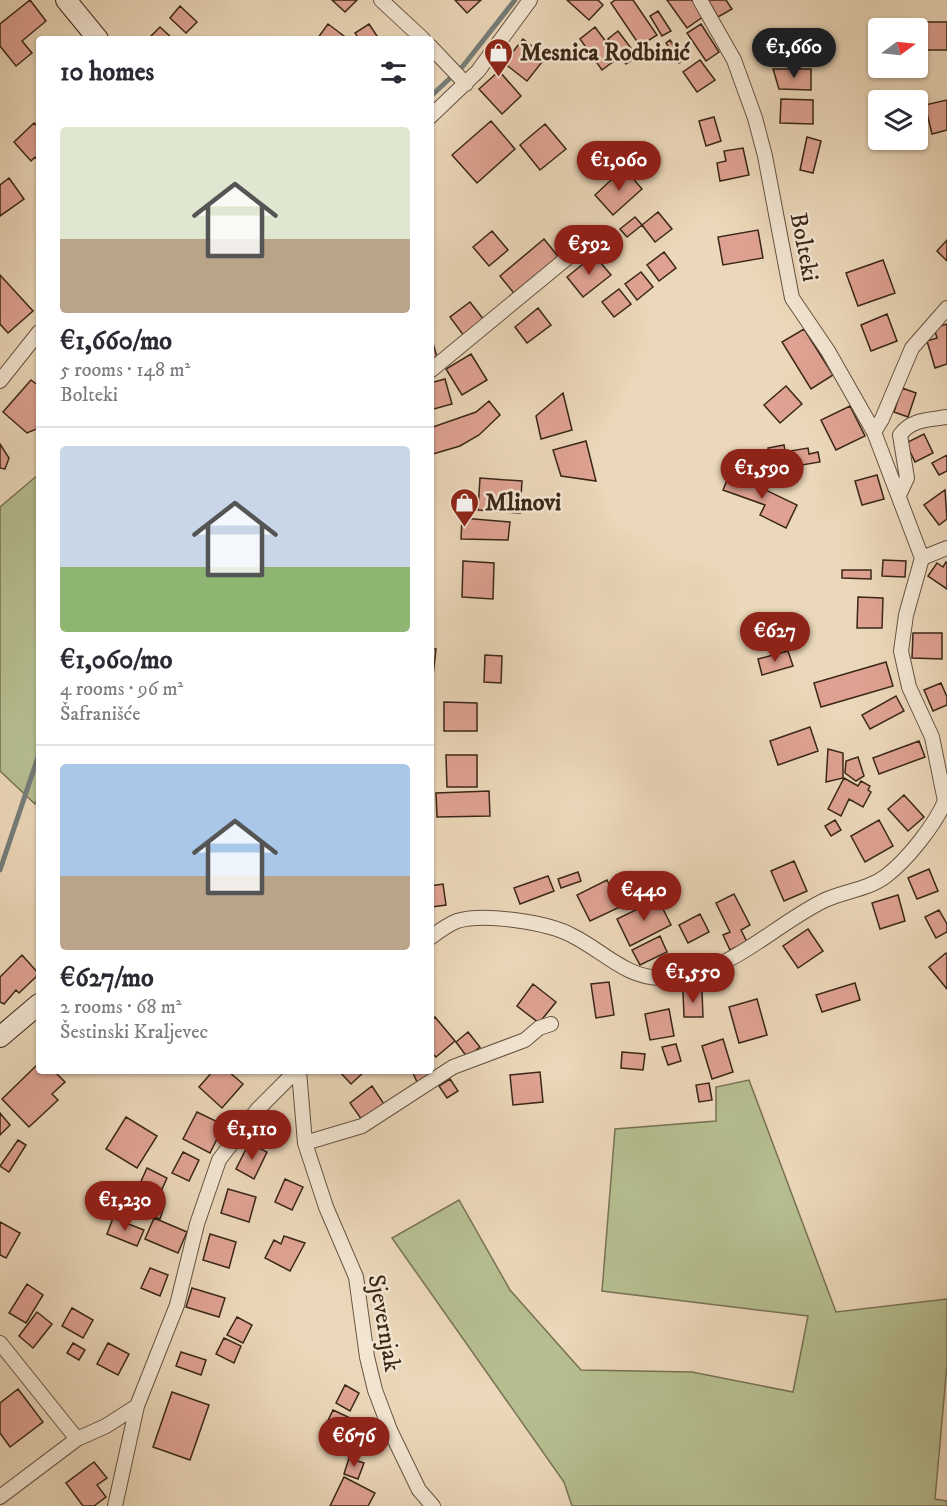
<!DOCTYPE html>
<html lang="en">
<head>
<meta charset="utf-8">
<style>
  :root { --surface:#fff; --page:#f7f7f7; --text:#2b2b33; --muted:#7c7c81; --line:#e1e1e2; --accent:#8f2418 }
  body { margin:0; font-family:"IM FELL DW Pica",serif; background:var(--page); color:var(--text); height:100vh; display:flex; flex-direction:column; font-size:22px; white-space:nowrap }
  * { box-sizing:border-box; margin:0 }
  p { font-size:20px; color:var(--muted) }
  .icon { flex:none; width:33px; height:33px; fill:none; stroke:currentColor; stroke-width:2; stroke-linecap:round; stroke-linejoin:round }
  .map { position:relative; flex:1; overflow:hidden }
  .panel { position:absolute; left:36px; top:36px; width:398px; height:1038px; display:flex; flex-direction:column; background:var(--surface); border-radius:6px; box-shadow:0 2px 4px #0004 }
  .panel>* { flex:none }
  .needle { width:39px; rotate:75deg }
  .controls { position:absolute; left:868px; top:18px; display:grid; gap:12px }
  .controls a { display:grid; place-items:center; width:60px; height:60px; border-radius:6px; background:var(--surface); box-shadow:0 2px 4px #0004; font-size:30px }
  .price { position:absolute; translate:-50% -51px; padding:0 14px; border-radius:21px; background:var(--accent); color:#fff; font-size:20px; line-height:39px; filter:drop-shadow(0 2px 3px #0008) }
  .price::after { content:''; position:absolute; left:50%; top:36px; width:18px; height:14px; margin-left:-9px; background:inherit; clip-path:polygon(0 0,100% 0,50% 100%) }
  .price.active { background:#222; color:#fff }
  ul { padding:0; list-style:none }
  li { display:grid; align-content:center; gap:12px; height:318px; padding:0 24px }
  li+li { border-top:2px solid var(--line) }
  li span { display:grid; place-items:center; height:186px; border-radius:6px; color:#555 }
  li>.icon { margin-inline-start:auto }
  span .icon { width:108px; height:108px; fill:#fffc; stroke-width:1 }
  li b { font-size:26px }
  h2 { display:flex; justify-content:space-between; align-items:center; height:72px; padding:0 24px; font-size:26px }
  .map>svg:first-child { display:block }
</style>
</head>
<body>
<div class="map">
<svg width="947" height="1506" viewBox="0 0 947 1506">
  <rect width="100%" height="100%" fill="#ebd7b9"/>
  <filter id="stains"><feTurbulence type="fractalNoise" baseFrequency=".00333" numOctaves="4"/><feColorMatrix values="0 0 0 0 .2 0 0 0 0 .09 0 0 0 0 .02 0 0 0 .5 -.17"/></filter>
  <radialGradient id="worn" r=".72"><stop offset=".6" stop-color="#630" stop-opacity="0"/><stop offset="1" stop-color="#630" stop-opacity=".3"/></radialGradient>
  <path fill="#b6be90" stroke="#787254" stroke-width="1.5" d="M39,474v321l-4,9 -35,-33v-264z
    M749,1080l87,232 111,-13v66l-12,134 12,2v5h-375l-8,-24 -172,-244 67,-38 51,90 71,80 111,2 101,20 15,-76 -206,-25 13,-162 101,-8v-34z"/>
  <g fill="none" stroke-linecap="round" stroke-linejoin="round">
    <path stroke="#757d79" stroke-width="5" d="M430,97l33,-31 52,-66
      M0,870l39,-116"/>
  </g>
  <path fill="#dfa292" stroke="#3a2717" stroke-width="1.5" d="M30,0l16,21 -24,20 10,12 -16,13 -16,-20v-22z
    M332,0h25l-12,12z
    M455,0h26l-14,13z
    M567,0h31l5,5 -14,15z
    M615,0h18l24,35 -17,11 -29,-43z
    M667,0h25l12,16 -17,12z
    M708,0h18l6,9 -14,8z
    M180,6l17,16 -11,11 -16,-15z
    M658,11l13,20 -9,5 -12,-20z
    M922,22h25v28h-24z
    M328,24l20,15h-31z
    M369,24l10,15h-20l-4,-6z
    M701,24l18,28 -13,9 -19,-28z
    M160,27l13,12h-25z
    M595,27l23,31 -16,12 -22,-31z
    M618,31l19,25 -11,8 -18,-25z
    M774,33l5,18 -15,4 -5,-18z
    M523,39l23,18 -19,24 -23,-18z
    M670,40l13,20 -4,3 -13,-20z
    M700,60l15,20 -18,12 -14,-20z
    M773,69h38v21l-32,-1z
    M499,71l22,25 -19,18 -23,-25z
    M781,99l32,1v24l-33,-1z
    M947,100v30l-15,4 -7,-29z
    M714,117l7,24 -15,5 -7,-25z
    M491,121l24,28 -38,34 -25,-28z
    M34,123l5,5v34l-4,-5 -4,4 -17,-19z
    M545,124l21,25 -26,21 -20,-25z
    M807,137l14,4 -8,32 -13,-3z
    M743,148l6,27 -29,6 -3,-18 9,-2 -2,-10z
    M624,168l18,21 -29,26 -18,-20z
    M9,178l15,21 -24,17v-31z
    M658,212l14,17 -17,13 -13,-17z
    M635,217l7,8 -15,12 -7,-8z
    M758,230l5,28 -40,7 -5,-28z
    M492,231l16,19 -19,16 -16,-19z
    M576,231l7,8 -10,8 -7,-7z
    M544,239l17,21 -44,37 -17,-21z
    M947,240v21l-10,-10z
    M664,252l12,16 -17,13 -12,-16z
    M594,255l17,20 -28,22 -16,-20z
    M883,260l12,33 -37,13 -12,-33z
    M641,272l12,15 -16,13 -12,-16z
    M0,275l33,36 -25,22 -8,-9z
    M619,289l12,15 -17,13 -12,-15z
    M470,302l14,18 -20,16 -14,-19z
    M538,308l13,17 -24,18 -12,-16z
    M887,314l10,27 -26,10 -10,-26z
    M947,324v40l-12,4 -8,-27 10,-3 -3,-10z
    M804,329l29,46 -22,14 -29,-47z
    M430,333l7,24 -7,2z
    M471,354l16,26 -25,15 -16,-26z
    M445,379l7,25 -22,6v-27z
    M31,380l8,6v42l-12,5 -24,-21z
    M786,386l16,18 -22,19 -16,-18z
    M902,388l14,5 -8,24 -14,-5z
    M563,393l9,37 -31,9 -5,-23z
    M489,401l11,14 -21,20 -19,11 -27,8 -3,-26 46,-16z
    M850,406l15,30 -29,14 -15,-30z
    M924,434l9,19 -18,9 -9,-19z
    M586,441l10,40 -35,-5 -8,-26z
    M0,444l9,14 -4,11 -5,-1z
    M784,445l1,7 23,-4 1,6 9,-2 2,10 -48,8 -4,-22z
    M947,455v16l-8,4 -7,-12z
    M730,473l67,32 -11,23 -26,-13 5,-10 -42,-15z
    M877,475l7,24 -22,6 -7,-24z
    M480,478l42,3 -2,32 -42,-3z
    M945,490l2,29 -8,6 -15,-20z
    M462,518l48,4 -2,18 -47,-1z
    M883,560l23,1 -1,16 -23,-1z
    M463,561l31,2 -1,36 -31,-2z
    M946,562l1,1v26l-19,-13 9,-13 6,4z
    M842,570h29v9l-29,-1z
    M858,597l25,1 -1,30h-25z
    M913,633h29v26l-30,-1z
    M430,649h6l-3,27h-3z
    M788,651l5,15 -31,9 -4,-16z
    M485,655l17,1 -1,27 -17,-1z
    M886,662l7,24 -72,21 -7,-24z
    M941,683l6,14v8l-14,6 -9,-21z
    M896,696l8,15 -34,18 -8,-14z
    M444,702l33,1v28h-33z
    M810,727l8,24 -40,14 -8,-24z
    M919,741l6,16 -46,17 -6,-16z
    M828,749l15,4v25l-17,4z
    M446,755h31v32h-30z
    M858,757l6,19 -8,5 -11,-8 1,-12z
    M844,778l14,8 3,-5 9,5 -2,4 3,2 -8,15 -14,-8 -8,17 -13,-7z
    M489,791l1,25 -53,1 -1,-24z
    M904,795l20,22 -16,14 -20,-22z
    M835,820l6,10 -10,6 -6,-10z
    M879,820l14,26 -28,16 -14,-26z
    M794,861l13,30 -23,10 -13,-30z
    M929,869l9,22 -21,8 -9,-21z
    M578,872l3,9 -20,7 -3,-9z
    M548,876l6,15 -34,13 -6,-16z
    M607,880l13,27 -30,14 -13,-26z
    M443,884l3,21 -14,2 -2,-21z
    M734,894l16,31 -9,5 6,12 -17,8 -7,-15 7,-3 -14,-29z
    M898,895l7,26 -25,8 -8,-26z
    M658,899l13,26 -41,21 -13,-27z
    M939,910l8,14v8l-11,6 -11,-21z
    M700,914l9,18 -21,11 -9,-18z
    M808,929l15,22 -25,17 -15,-22z
    M660,936l7,16 -27,13 -8,-15z
    M946,953l1,1v35l-18,-22z
    M22,955l17,19 -20,19 -3,-3 -12,14 -4,-2v-25z
    M609,982l5,33 -18,3 -5,-34z
    M855,983l5,17 -38,12 -6,-17z
    M533,984l23,18 -17,21 -22,-17z
    M683,991h19l1,26h-19z
    M757,999l10,36 -28,8 -10,-36z
    M669,1009l5,27 -24,4 -5,-26z
    M435,1017l20,24 -19,16 -6,-6v-30z
    M468,1032l12,15 -13,10 -11,-15z
    M723,1039l10,33 -21,7 -10,-33z
    M676,1044l5,17 -13,4 -6,-18z
    M622,1052l23,2 -2,16 -22,-2z
    M39,1063v8h15l11,11 -13,12 6,6 -29,27 -27,-28z
    M213,1071h15l15,13 -21,24 -23,-21z
    M339,1071h26l-14,13z
    M412,1071h16l4,7 -14,6z
    M540,1072l3,30 -30,3 -3,-30z
    M450,1079l8,12 -11,7 -8,-12z
    M709,1083l3,17 -13,2 -3,-17z
    M372,1086l12,18 -22,16 -12,-17z
    M197,1112l27,13 -14,28 -27,-14z
    M0,1113l10,12 -10,10z
    M126,1117l31,19 -20,32 -31,-19z
    M18,1140l8,5 -17,27 -9,-6z
    M249,1143l18,9 -13,27 -18,-10z
    M183,1152l16,8 -10,21 -17,-8z
    M147,1168l20,10 -9,20 -20,-10z
    M285,1179l18,8 -11,23 -17,-8z
    M228,1189l28,8 -7,25 -28,-9z
    M128,1190l37,14 -5,15 -38,-14z
    M113,1218l31,12 -7,16 -30,-12z
    M154,1218l33,14 -9,21 -33,-14z
    M0,1222l20,11 -14,25 -6,-3z
    M210,1234l26,8 -7,26 -26,-8z
    M284,1236l21,7 -15,28 -25,-13 9,-18 7,4z
    M150,1268l18,7 -8,21 -19,-8z
    M27,1284l16,11 -17,28 -17,-10z
    M192,1288l33,10 -6,19 -33,-10z
    M72,1308l21,12 -10,18 -21,-12z
    M37,1312l15,12 -19,24 -14,-12z
    M237,1317l15,8 -9,18 -16,-8z
    M224,1338l17,8 -7,17 -18,-9z
    M73,1343l12,7 -6,10 -12,-7z
    M108,1343l21,11 -11,21 -21,-11z
    M181,1352l25,8 -5,15 -25,-9z
    M345,1385l14,8 -9,18 -14,-8z
    M18,1389l25,33 -33,25 -10,-14v-30z
    M172,1392l37,13 -19,55 -37,-13z
    M333,1410l28,13 -10,21 -28,-13z
    M349,1458l15,5 -6,16 -14,-5z
    M94,1462l13,16 -10,7 9,12 -12,9h-11l-17,-23z
    M344,1477l31,16 -7,13h-38z"/>
  <g fill="none" stroke-linecap="round" stroke-linejoin="round">
    <defs>
      <path id="minor" d="M381,0l42,39
        M700,0l34,60 21,58 10,38 27,142 36,53 46,81 48,126
        M430,46l36,38
        M430,117l48,-46 52,-71
        M430,371l159,-131
        M0,381l39,-49
        M874,432l8,-13 30,-71 35,-40
        M899,495l8,-17 -7,-43c11,-16 29,-15 47,-18
        M430,938c9,-7 17,-13 27,-17 28,-8 91,1 116,15 30,15 53,42 89,42 64,0 107,-50 161,-77 20,-10 45,-11 63,-25 21,-16 49,-51 59,-75l-13,-64 -23,-50 -8,-36 5,-36 16,-57 25,-10
        M299,1071l6,72 21,64 30,70 11,80 8,33 15,40 29,60 14,16
        M305,1143l57,-17 91,-59 72,-27 14,-12 12,-4
        M0,1343l77,96
        M0,1497l77,-58 29,-13 31,-20
        M115,1506l22,-100 40,-101 20,-81 22,-64 38,-50 39,-39"/>
      <path id="secondary" d="M66,0l32,39
        M0,1037l39,-33"/>
    </defs>
    <use href="#minor" stroke="#665340" stroke-width="16"/>
    <use href="#secondary" stroke="#3a2717" stroke-width="22"/>
    <use href="#minor" stroke="#f2e5d2" stroke-width="14"/>
    <use href="#secondary" stroke="#f2e5d2" stroke-width="20"/>
  </g>
  <defs>
    <symbol id="shop-pin" viewBox="-11 -11 22 30"><path d="M0 17L-7.5 6A9.5 9.5 0 1 1 7.5 6Z" fill="#8f2418" stroke="#f2e5d2"/><path d="M-5-2.5h2.3a2.7 3.5 0 0 1 5.4 0H5L5.5 6h-11ZM-1.5-2.5h3a1.5 2.3 0 0 0-3 0Z" fill="#fff"/></symbol>
  </defs>
  <g fill-rule="evenodd">
    <use href="#shop-pin" x="482" y="36" width="33" height="45"/>
    <use href="#shop-pin" x="448" y="486" width="33" height="45"/>
  </g>
  <g text-anchor="middle" stroke-width="5" stroke-linejoin="round" paint-order="stroke">
    <g font-size="24" font-weight="bold" fill="#3a2717" stroke="#f2e5d2" text-anchor="start">
      <text x="520" y="60">Mesnica Rodbinić</text>
      <text x="485" y="510">Mlinovi</text>
    </g>
    <g font-size="24" fill="#3a2717" stroke="#f2e5d2">
      <text transform="translate(805 247) rotate(79)" y="8">Bolteki</text>
      <text transform="translate(385 1323) rotate(80)" y="8">Sjevernjak</text>
    </g>
  </g>
  <rect width="100%" height="100%" filter="url(#stains)"/>
  <rect width="100%" height="100%" fill="url(#worn)"/>
</svg>
<div class="controls">
<a><svg class="needle" viewBox="-14 -14 28 28"><path d="M0-13l5 13h-10z" fill="#e53935"/><path d="M0 13l5-13h-10z" fill="#7c7c81"/></svg></a>
<a><svg class="icon" aria-label="layers" viewBox="0 0 24 24"><path d="M12 4l9 5-9 5-9-5zM3 14l9 5 9-5"/></svg></a>
</div>
<b class="price active" style="left:794px;top:79px">€1,660</b>
<b class="price" style="left:619px;top:192px">€1,060</b>
<b class="price" style="left:589px;top:276px">€592</b>
<b class="price" style="left:762px;top:500px">€1,590</b>
<b class="price" style="left:775px;top:663px">€627</b>
<b class="price" style="left:644px;top:922px">€440</b>
<b class="price" style="left:693px;top:1004px">€1,550</b>
<b class="price" style="left:252px;top:1161px">€1,110</b>
<b class="price" style="left:125px;top:1232px">€1,230</b>
<b class="price" style="left:354px;top:1468px">€676</b>
<section class="panel">
<h2>10 homes<svg class="icon" aria-label="filters" viewBox="0 0 24 24"><path d="M4 7h16M4 17h16"/><circle cx="9" cy="7" r="2"/><circle cx="15" cy="17" r="2"/></svg></h2>
<ul>
<li><span style="background:linear-gradient(#dfe7d0 60%,#b9a48a 0)"><svg class="icon" aria-label="home" viewBox="0 0 24 24"><path d="M3 11l9-7 9 7M6 9v11h12V9"/></svg></span><div><b>€1,660/mo</b><p>5 rooms · 148 m²</p><p>Bolteki</p></div></li>
<li><span style="background:linear-gradient(#c9d6e8 65%,#8fb573 0)"><svg class="icon" aria-label="home" viewBox="0 0 24 24"><path d="M3 11l9-7 9 7M6 9v11h12V9"/></svg></span><div><b>€1,060/mo</b><p>4 rooms · 96 m²</p><p>Šafranišće</p></div></li>
<li><span style="background:linear-gradient(#a9c7e8 60%,#b9a48a 0)"><svg class="icon" aria-label="home" viewBox="0 0 24 24"><path d="M3 11l9-7 9 7M6 9v11h12V9"/></svg></span><div><b>€627/mo</b><p>2 rooms · 68 m²</p><p>Šestinski Kraljevec</p></div></li>
</ul>
</section>
</div>
</body>
</html>
